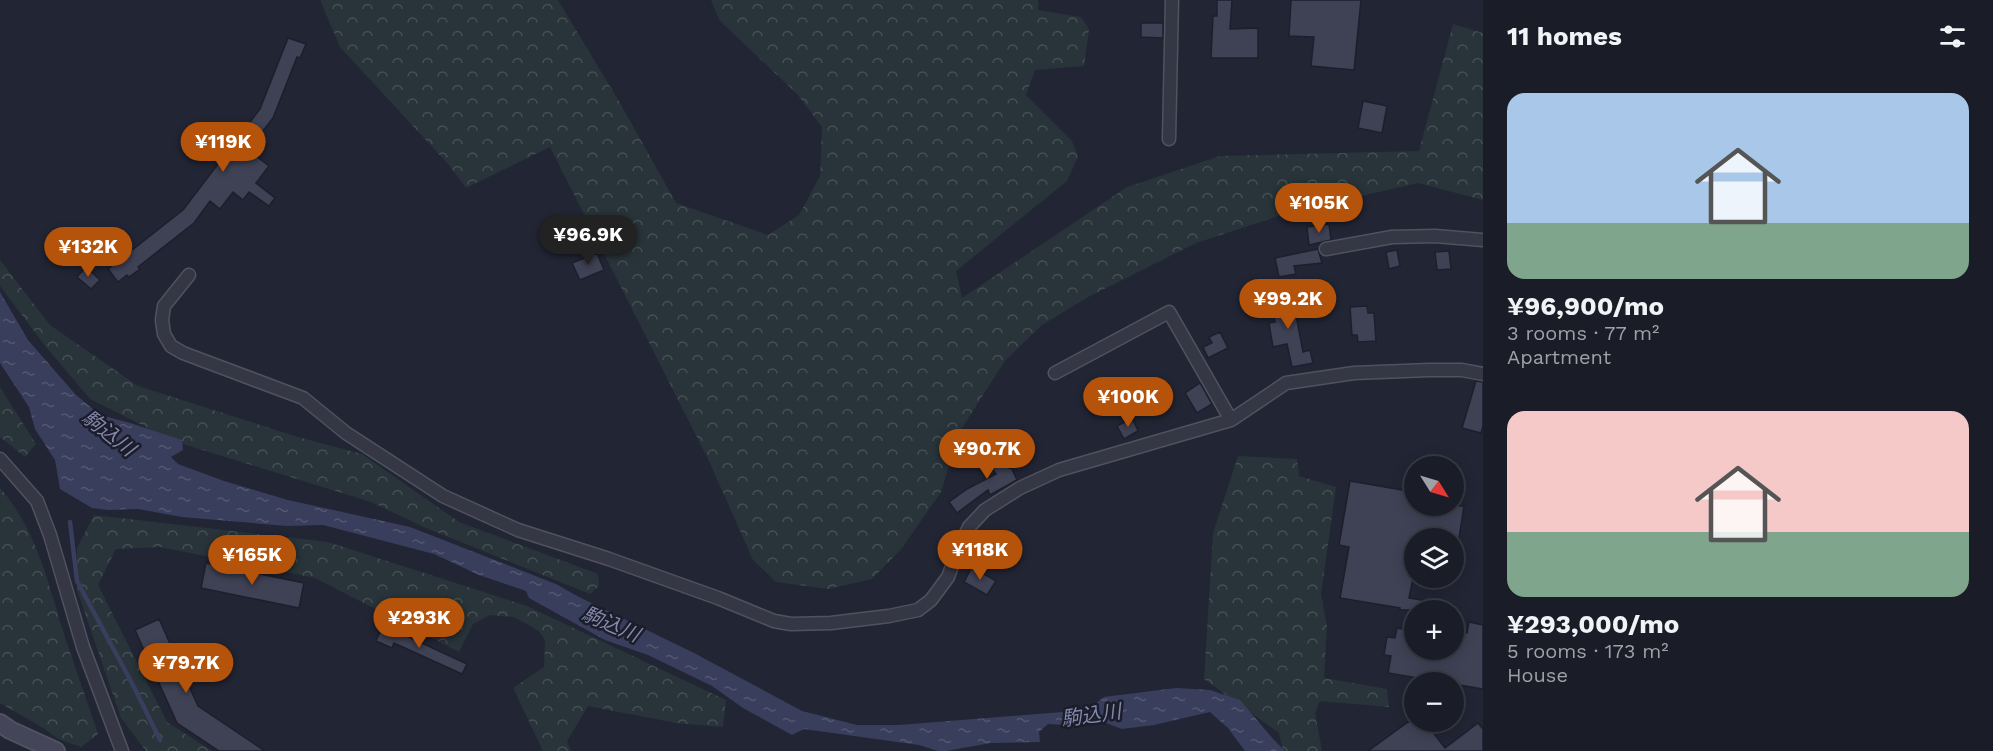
<!DOCTYPE html>
<html lang="en">
<head>
<meta charset="utf-8">
<style>
  :root { --surface:#1a1c27; --page:#272933; --text:#f1f3f6; --muted:#9fa1a7; --line:#383a44; --accent:#b45309 }
  body { margin:0; font-family:"Work Sans","Noto Sans JP",sans-serif; background:var(--page); color:var(--text); height:100vh; display:flex; flex-direction:column; font-size:22px; white-space:nowrap }
  * { box-sizing:border-box; margin:0 }
  p { font-size:20px; color:var(--muted) }
  .icon { flex:none; width:33px; height:33px; fill:none; stroke:currentColor; stroke-width:2; stroke-linecap:round; stroke-linejoin:round }
  .map { position:relative; flex:1; overflow:hidden }
  .drawer { display:flex; flex-direction:column; background:var(--surface); width:510px }
  .drawer>* { flex:none }
  .needle { width:39px; rotate:127deg }
  .tools { position:absolute; left:1404px; top:456px; display:grid; gap:12px }
  .tools a { display:grid; place-items:center; width:60px; height:60px; border-radius:50%; background:var(--surface); box-shadow:0 3px 15px #0003,0 0 0 2px var(--line); font-size:30px }
  .price { position:absolute; translate:-50% -51px; padding:0 14px; border-radius:21px; background:var(--accent); color:#fff; font-size:20px; line-height:39px; filter:drop-shadow(0 2px 3px #0008) }
  .price::after { content:''; position:absolute; left:50%; top:36px; width:18px; height:14px; margin-left:-9px; background:inherit; clip-path:polygon(0 0,100% 0,50% 100%) }
  .price.selected { background:#222; color:#fff }
  ul { padding:0; list-style:none }
  li { display:grid; align-content:center; gap:12px; height:318px; padding:0 24px }
  li span { display:grid; place-items:center; height:186px; border-radius:18px; color:#555 }
  li>.icon { margin-inline-start:auto }
  span .icon { width:108px; height:108px; fill:#fffc; stroke-width:1 }
  li b { font-size:26px }
  h2 { display:flex; justify-content:space-between; align-items:center; height:72px; padding:0 24px; font-size:26px }
  main { display:flex; flex:1; min-height:0 }
  .map>svg:first-child { display:block }
</style>
</head>
<body>
<main>
<div class="map">
<svg width="1483" height="751" viewBox="0 0 1483 751">
  <defs>
    <pattern id="forest-crowns" width="20" height="18" patternUnits="userSpaceOnUse" patternTransform="scale(1.5)"><rect width="20" height="18" fill="#283439"/><path d="M2 6a3 3 0 1 1 6 0M12 15a3 3 0 1 1 6 0" fill="none" stroke="#454f54"/></pattern>
    <pattern id="water-ripples" width="26" height="14" patternUnits="userSpaceOnUse" patternTransform="scale(1.5)"><rect width="26" height="14" fill="#393e5c"/><path d="M2 4q2-2 4 0t4 0M15 11q2-2 4 0t4 0" fill="none" stroke="#535872"/></pattern>
  </defs>
  <rect width="100%" height="100%" fill="#222534"/>
  <path fill="url(#forest-crowns)" d="M320,0h238l62,103 56,100 92,32 31,-20 21,-39 2,-49 -25,-33 -77,-73 -9,-21h327v10l43,7 8,12 -5,37 -49,4 -9,25 46,46 6,16 -11,24 -111,90 6,27 165,-111 93,-31 199,-5 34,-127 30,9v167l-65,-17 -127,29 -95,31 -106,53 -48,29 -38,37 -45,71 -18,59 -39,56 -30,31 -44,10 -52,-7 -23,-22 -44,-99 -159,-314 -84,41 -18,-24 -108,-117z
    M0,260l50,65 88,61 160,51 64,17 97,68 139,52 1,12 -9,8 -164,-66 -55,-26 -197,-61 -84,-42 -44,-52 -46,-61z
    M0,387l36,57 -11,13 -25,-20z
    M1238,456l59,3 2,17 37,11 -15,107 6,32 -3,52 63,11 2,18 -69,-6 -5,12 7,38h-39l-4,-18 -75,-54 9,-146z
    M0,488c39,44 49,101 67,155 10,30 21,60 31,91l-17,13 -23,-8 -13,-10 -45,-26z
    M94,515l234,27 199,64 199,94 -3,27 -47,-4 -88,-17 -21,35 4,10h-28l-30,-63 31,-21 1,-27 -6,-9 -25,-14 -24,-2 -17,9 -14,28 -144,-74 -155,-31 -44,2 -18,36 69,137 45,29h-66l-25,-33 -44,-128v-42z"/>
  <path fill="url(#water-ripples)" d="M0,292l28,48 48,55 24,20 30,8 52,17 1,10 -12,7 7,7 46,17 64,19 122,27 146,57 23,13 115,56 108,58 55,14h42l188,-15 17,-13 72,-9 34,2 30,10 34,40 11,11h-40l-17,-23 -18,-16 -56,13 -32,4 -21,-8 -36,4 -17,-1 -9,8 1,10 -49,1 -45,8h-8l-19,-6 -115,-16 -12,6 -49,-27 -31,-22 -64,-31 -43,-15 -76,-42 -3,-7 -47,-16 -45,-21 -111,-29 -36,1 -105,-9 -44,-8 -30,1 -16,-2 -32,-19 -5,-29 -20,-31 -6,-22 -29,-44z"/>
  <g fill="none" stroke-linecap="round" stroke-linejoin="round">
    <path stroke="#393e5c" stroke-width="4.5" d="M70,522l7,59 58,108 25,51"/>
  </g>
  <path fill="#3f4255" stroke="#1d1f2c" stroke-width="1.5" d="M1217,0h15l-2,29 28,-1v30h-47l2,-42h4z
    M1291,0h70l-7,70 -43,-4 3,-29 -25,-1z
    M1141,23h22v15l-22,-1z
    M288,38l18,6 -6,14 -3,-1 -24,61 -25,32 21,16 -13,17 19,15 -6,8 -20,-14 -6,8 -10,-8 -13,17 -10,-8 -16,22 -56,44 2,2 -11,8 -2,-2 -9,7 -10,-13 75,-59 77,-101z
    M1363,101l24,5 -5,27 -24,-5z
    M1329,224l2,16 -22,5 -2,-18z
    M1318,249l4,14 -28,3 2,8 -17,3 -4,-19z
    M1397,250l3,16 -11,3 -3,-17z
    M1449,251l2,18 -14,1 -2,-18z
    M597,253l7,17 -24,10 -8,-17z
    M86,267l14,13 -9,9 -14,-12z
    M1292,294l11,58 7,-2 3,13 -21,4 -5,-23 -14,3 -4,-24 6,-1 -4,-24z
    M1367,306l1,7h6l2,28 -18,1 -1,-7h-5l-2,-28z
    M1220,332l8,16 -20,10 -5,-11 9,-4 -3,-6z
    M1476,381l7,1v44l-2,7 -19,-5z
    M1200,383l12,21 -15,9 -12,-20z
    M1132,418l6,13 -14,8 -7,-13z
    M989,442l20,26 2,-1 6,13 -27,15 -2,-5 -31,23 -8,-11 18,-13 29,-15 -17,-24z
    M1350,481l64,11v14h50l-5,32h-45v36l-5,24 35,6 -1,6h-43v-2l-60,-10 9,-51 -10,-2z
    M206,563l98,20 -5,25 -98,-20z
    M972,567l24,14 -9,14 -23,-13z
    M159,619l39,87 67,45h-46l-42,-28 -42,-93z
    M1469,622l14,3v64l-95,-16 3,-17 -7,-1 3,-18 8,1 2,-10 17,3v19h40v-19l13,2z
    M383,625l84,39 -5,10 -68,-31 -2,5 -16,-7z
    M1408,722h17l20,26 33,-25 5,6v22h-115z"/>
  <g fill="none" stroke-linecap="round" stroke-linejoin="round">
    <defs>
      <path id="street" d="M1169,139l3,-139
        M1326,249l66,-12 43,-1 48,4
        M189,275l-25,31 -2,14 2,14 7,12 12,7 120,45 43,35 97,63 75,34 91,29 109,39 56,23 17,3 40,-1 58,-7 29,-6 13,-10 17,-23 9,-25 12,-25 16,-17 35,-22 39,-18 172,-50 55,-37 68,-10 75,-3h33l21,4
        M1055,373l114,-61 62,108
        M0,459l37,42 13,34 33,112 39,104"/>
      <path id="secondary" d="M0,723l10,7 46,21"/>
    </defs>
    <use href="#street" stroke="#505260" stroke-width="15"/>
    <use href="#secondary" stroke="#505260" stroke-width="20"/>
    <use href="#street" stroke="#353745" stroke-width="12"/>
    <use href="#secondary" stroke="#444558" stroke-width="16"/>
  </g>
  <g text-anchor="middle" stroke-width="5" stroke-linejoin="round" paint-order="stroke">
    <g font-size="20" font-style="italic" fill="#8388ac" stroke="#1b1d2a">
      <text transform="translate(109 433) rotate(38)" y="7">駒込川</text>
      <text transform="translate(611 624) rotate(23)" y="7">駒込川</text>
      <text transform="translate(1091 715) rotate(-8)" y="7">駒込川</text>
    </g>
  </g>
</svg>
<div class="tools">
<a><svg class="needle" viewBox="-14 -14 28 28"><path d="M0-13l5 13h-10z" fill="#e53935"/><path d="M0 13l5-13h-10z" fill="#9fa1a7"/></svg></a>
<a><svg class="icon" aria-label="layers" viewBox="0 0 24 24"><path d="M12 4l9 5-9 5-9-5zM3 14l9 5 9-5"/></svg></a>
<a>+</a>
<a>−</a>
</div>
<b class="price" style="left:223px;top:173px">¥119K</b>
<b class="price" style="left:1319px;top:234px">¥105K</b>
<b class="price selected" style="left:588px;top:266px">¥96.9K</b>
<b class="price" style="left:88px;top:278px">¥132K</b>
<b class="price" style="left:1288px;top:330px">¥99.2K</b>
<b class="price" style="left:1128px;top:428px">¥100K</b>
<b class="price" style="left:987px;top:480px">¥90.7K</b>
<b class="price" style="left:980px;top:581px">¥118K</b>
<b class="price" style="left:252px;top:586px">¥165K</b>
<b class="price" style="left:419px;top:649px">¥293K</b>
<b class="price" style="left:186px;top:694px">¥79.7K</b>
</div>
<section class="drawer">
<h2>11 homes<svg class="icon" aria-label="filters" viewBox="0 0 24 24"><path d="M4 7h16M4 17h16"/><circle cx="9" cy="7" r="2"/><circle cx="15" cy="17" r="2"/></svg></h2>
<ul>
<li><span style="background:linear-gradient(#a9c7e8 70%,#7fa58c 0)"><svg class="icon" aria-label="home" viewBox="0 0 24 24"><path d="M3 11l9-7 9 7M6 9v11h12V9"/></svg></span><div><b>¥96,900/mo</b><p>3 rooms · 77 m²</p><p>Apartment</p></div></li>
<li><span style="background:linear-gradient(#f6c9c9 65%,#7fa58c 0)"><svg class="icon" aria-label="home" viewBox="0 0 24 24"><path d="M3 11l9-7 9 7M6 9v11h12V9"/></svg></span><div><b>¥293,000/mo</b><p>5 rooms · 173 m²</p><p>House</p></div></li>
</ul>
</section>
</main>
</body>
</html>
